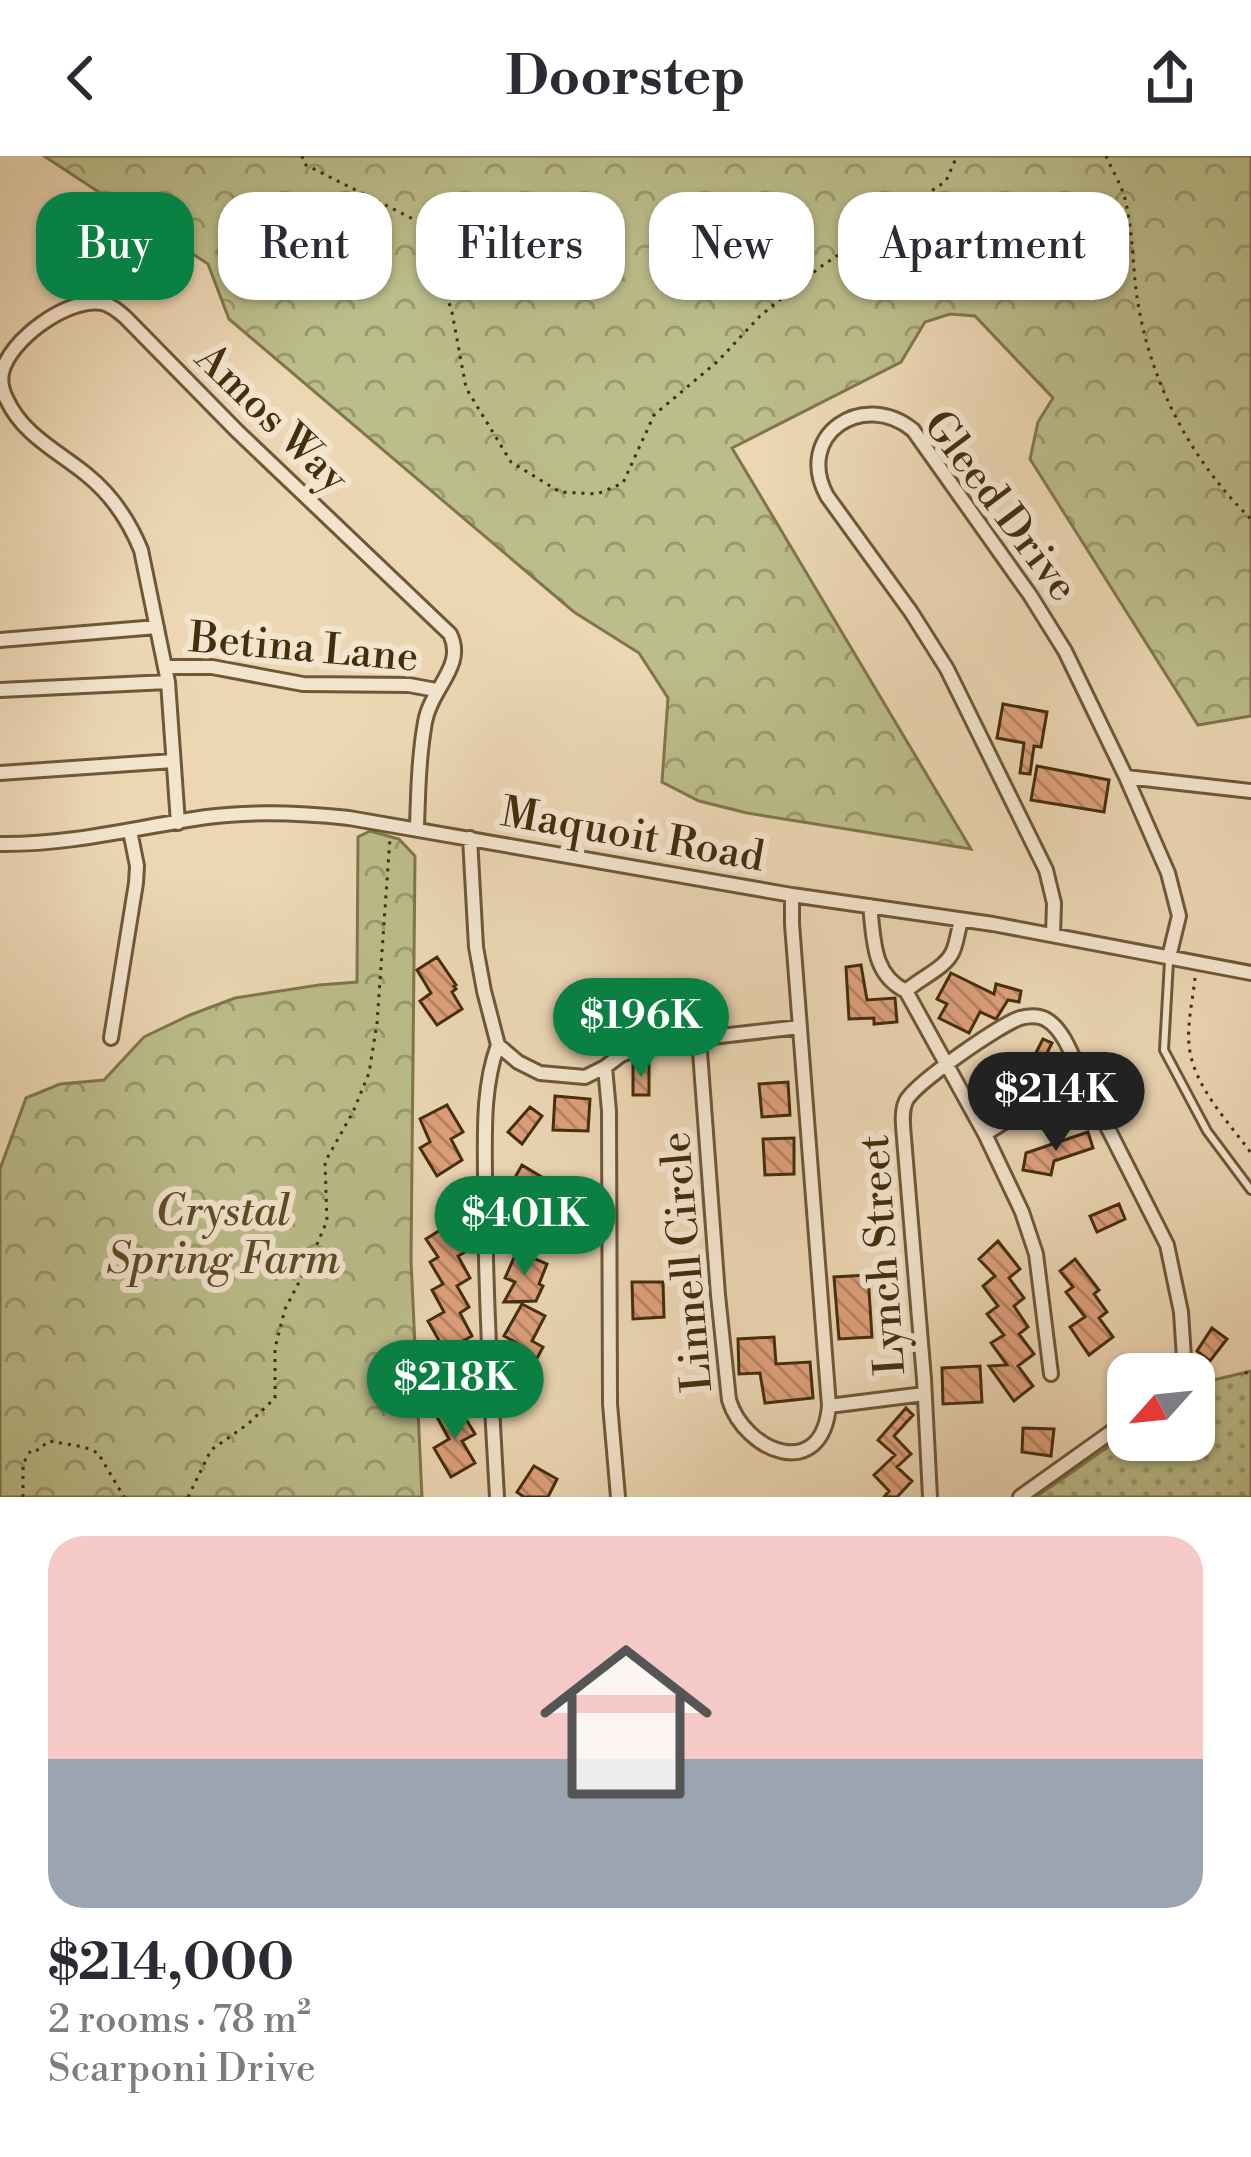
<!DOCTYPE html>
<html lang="en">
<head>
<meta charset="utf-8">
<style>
  :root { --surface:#fff; --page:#f7f7f7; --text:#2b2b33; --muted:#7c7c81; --accent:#0b8043 }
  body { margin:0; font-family:"Libre Bodoni",serif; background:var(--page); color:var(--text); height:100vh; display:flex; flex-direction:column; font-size:45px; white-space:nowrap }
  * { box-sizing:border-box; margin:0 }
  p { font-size:39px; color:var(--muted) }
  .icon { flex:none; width:66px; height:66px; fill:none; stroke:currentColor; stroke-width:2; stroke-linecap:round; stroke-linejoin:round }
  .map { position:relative; height:1341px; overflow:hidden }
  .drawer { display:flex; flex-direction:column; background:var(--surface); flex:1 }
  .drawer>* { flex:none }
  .hud { position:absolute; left:36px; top:36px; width:1179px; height:108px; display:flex; gap:24px }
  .needle { width:78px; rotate:243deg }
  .fabs { position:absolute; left:1107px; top:1197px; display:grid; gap:24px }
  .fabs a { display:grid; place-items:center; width:108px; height:108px; border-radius:24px; background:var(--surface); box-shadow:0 3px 9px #0004; font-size:60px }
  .price { position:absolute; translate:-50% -102px; padding:0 27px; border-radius:42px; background:var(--accent); color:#fff; font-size:39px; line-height:78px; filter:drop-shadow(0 3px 6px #0008) }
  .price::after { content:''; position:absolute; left:50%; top:72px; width:36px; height:27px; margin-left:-18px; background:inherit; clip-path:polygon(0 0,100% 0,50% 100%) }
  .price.current { background:#222; color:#fff }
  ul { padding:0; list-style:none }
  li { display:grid; align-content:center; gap:24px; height:636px; padding:0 48px }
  li span { display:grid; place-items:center; height:372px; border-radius:36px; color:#555 }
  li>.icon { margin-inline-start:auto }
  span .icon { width:216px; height:216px; fill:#fffc; stroke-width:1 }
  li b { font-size:51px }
  .chip { padding:0 42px; border-radius:36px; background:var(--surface); box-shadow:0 3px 9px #0004; font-size:42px; line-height:108px }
  .chip.current { background:var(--accent); color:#fff }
  header { display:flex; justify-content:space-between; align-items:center; height:156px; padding:0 48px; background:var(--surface); font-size:54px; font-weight:800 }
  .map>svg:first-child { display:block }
</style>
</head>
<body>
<header><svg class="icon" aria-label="back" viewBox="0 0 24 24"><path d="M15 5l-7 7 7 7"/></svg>Doorstep<svg class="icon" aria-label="share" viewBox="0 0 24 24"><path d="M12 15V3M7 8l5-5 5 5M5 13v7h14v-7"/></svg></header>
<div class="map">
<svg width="1251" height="1341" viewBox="0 0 1251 1341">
  <defs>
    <pattern id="grass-dots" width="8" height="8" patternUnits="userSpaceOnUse" patternTransform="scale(3)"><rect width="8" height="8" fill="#bbbd8a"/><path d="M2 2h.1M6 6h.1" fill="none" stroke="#9a9a6f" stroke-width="1.8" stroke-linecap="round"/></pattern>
    <pattern id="forest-crowns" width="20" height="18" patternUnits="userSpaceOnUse" patternTransform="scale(3)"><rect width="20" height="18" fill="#bbbd8a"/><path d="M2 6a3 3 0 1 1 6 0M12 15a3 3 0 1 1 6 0" fill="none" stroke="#9a9a6f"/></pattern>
    <pattern id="building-back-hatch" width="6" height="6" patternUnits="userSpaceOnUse" patternTransform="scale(3)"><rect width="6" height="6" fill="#dea07b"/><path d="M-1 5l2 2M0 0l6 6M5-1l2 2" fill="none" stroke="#b68363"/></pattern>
  </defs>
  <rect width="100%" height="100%" fill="#ecd6b4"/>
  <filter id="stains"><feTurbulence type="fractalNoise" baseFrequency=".00167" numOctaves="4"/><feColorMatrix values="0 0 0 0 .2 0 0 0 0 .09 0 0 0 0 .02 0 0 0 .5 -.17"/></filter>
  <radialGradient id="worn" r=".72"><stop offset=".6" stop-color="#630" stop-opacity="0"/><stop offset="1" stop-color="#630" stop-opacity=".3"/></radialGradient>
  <path fill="url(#grass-dots)" stroke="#80764b" stroke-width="3" d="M1251,1215v126h-215l92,-64v7h66v-53l7,-4z"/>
  <path fill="url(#forest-crowns)" stroke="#80764b" stroke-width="3" d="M44,0h1207v560l-53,9 -168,-266 8,-37 15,-24 -78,-82 -25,-2 -25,8 -24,40 -169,86 239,401 -224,-36 -48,-12 -37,-19 6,-84 -29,-45 -65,-41 -345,-293 -21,-55z
    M370,675l29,8 16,17 -4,404 11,237h-422v-328l26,-71 34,-14 44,-4 40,-43 46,-22 45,-17 84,-13 38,-3 1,-145z"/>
  <path fill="url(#building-back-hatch)" stroke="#442e0c" stroke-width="3" d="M1003,548l44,8 -6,35 -7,-1 -4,28 -10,-1 4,-30 -27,-5z
    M1037,610l72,14 -5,32 -73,-12z
    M437,801l19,28 -2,1 2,3 -4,3 10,17 -25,16 -17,-24 11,-8 -14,-23z
    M861,809l6,35 28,-2 2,24 -23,2v-6l-25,1 -3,-52z
    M951,817l43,21 2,-10 25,7 -2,11 -11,-2 -12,19 -16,-7 -11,21 -30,-15 8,-14 -10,-5z
    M1043,883l9,4 -7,14 4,2 -15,28 -9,-5 -12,23 -29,-14 11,-21 14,8 5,-10 11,6z
    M633,908h16v31h-16z
    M788,926l2,33 -28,2 -3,-33z
    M555,940l35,3 -2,32 -35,-1z
    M447,949l16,27 -12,7 11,21 -25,16 -17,-28 10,-6 -10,-23z
    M530,951l12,9 -20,28 -14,-12z
    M1088,976l5,16 -39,13 -3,14 -28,-5 3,-17z
    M794,982v36l-29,1 -2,-36z
    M522,1009l23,14 -18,28 -22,-12z
    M1119,1048l6,15 -28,13 -7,-16z
    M555,1054h30v14h2l5,-9v29h-14l3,-8 -26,-14z
    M453,1066l16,28 -11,6 12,22 -13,8 12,21 -9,6 12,23 -11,6 12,20 -29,18 -16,-30 13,-6 -13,-23 16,-9 -12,-22 11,-6 -13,-22 8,-5 -12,-18z
    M519,1067l25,11 -5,11 -30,1z
    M998,1085l22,28 -11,9 15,20 -10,8 14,21 -9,7 15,20 -16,12 15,20 -19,15 -25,-35 18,-1 -16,-22 13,-8 -17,-21 11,-8 -15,-20 12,-10 -16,-17z
    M517,1095l30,13 -8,20 4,2 -7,15 -32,1 11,-20 -10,-4z
    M1075,1103l24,31 -5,4 13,18 -8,6 14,19 -24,18 -19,-28 15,-10 -19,-25 7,-5 -13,-16z
    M868,1119l4,62 -33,2 -5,-62z
    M632,1126h31l1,35 -31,2z
    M522,1148l23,12 -13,25 11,6 -16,30 -22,-11 12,-23 -13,-7z
    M1212,1172l15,11 -17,22 -13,-10z
    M774,1181l2,27 34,-2 3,36 -48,5 -5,-30 -21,1 -1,-35z
    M980,1210l2,36 -39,2 -1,-36z
    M458,1250l17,28 -13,7 13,22 -24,14 -17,-29 15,-9 -12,-22z
    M906,1252l7,7 -19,21 17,18 -14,13 15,14 -15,16h-13l5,-6 -15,-16 21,-20 -17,-15z
    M1023,1272l31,1 -3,27 -29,-4z
    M534,1310l23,13 -9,18h-24l-7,-5z"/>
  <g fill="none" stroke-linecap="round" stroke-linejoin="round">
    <defs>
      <path id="lane" d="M1169,805l-5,89 43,81 44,59"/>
      <path id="street" d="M0,484l157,-13
        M166,511h46l91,17 106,1 27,5
        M0,534l168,-8
        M0,617l173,-12
        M1126,621l125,14
        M178,667l-10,-141 -27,-132c-12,-29 -29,-55 -54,-75 -28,-23 -64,-40 -80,-75 -4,-7 -7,-18 -5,-27 7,-33 66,-76 100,-70 9,2 16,8 23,14l112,114 213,203c16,32 -19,54 -25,88 -6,34 -7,70 -8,106
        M470,682l6,109 8,44 14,54 20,17 22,11 45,4 20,-10 4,44 1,293 8,93
        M0,688c70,1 138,-17 207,-27 46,-6 95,-4 142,1l443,77 201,29 258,49
        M870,750c4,33 2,69 36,85
        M961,765c-3,9 -4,21 -8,30 -7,17 -33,27 -47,40l79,143 96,-59 86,170 14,67 3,46 -4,16
        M1053,779l1,-32 -8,-33 -99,-201 -36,-57 -84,-116c-33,-61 36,-107 86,-66l117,165 35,56 61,126 42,96 11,43 -10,41
        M696,881l4,15 18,243 11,105c16,52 93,83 100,6l-37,-482v-29
        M111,882l25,-155 1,-17 -7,-35
        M605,911l16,-12 29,-11 150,-17
        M985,978l37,78 14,42 15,120
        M829,1250l95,-12
        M497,1341c-6,-105 -12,-210 -12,-315 0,-45 -3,-94 13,-137
        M930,1341l-6,-118 -20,-241c-1,-12 -3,-26 2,-37 9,-18 94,-76 114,-83 8,-2 19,-3 27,2 17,10 26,38 34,55
        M1020,1341l108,-77"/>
    </defs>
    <use href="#lane" stroke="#6e5836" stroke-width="12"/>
    <use href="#street" stroke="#6e5836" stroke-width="18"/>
    <path stroke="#442e0c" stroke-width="3" stroke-dasharray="3 6" stroke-linecap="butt" d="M302,0l2,8 119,60 29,88 14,76 45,74 49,30 37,2 26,-11 31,-68 64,-54 42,-45 59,-48 127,-87 11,-25
      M1106,0c6,14 15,28 19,43 9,35 7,74 14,110 14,79 55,155 112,210
      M1195,822c-2,21 -8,45 -6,67 4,41 39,76 62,108
      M1245,1216l6,4
      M23,1341v-33l8,-14h8l9,-9 36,6 14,6 26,44
      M188,1341l23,-47 37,-26 27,-26v-50l10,-39 23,-44 19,-44 -2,-59 28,-50 16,-39 8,-50 13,-185"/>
    <use href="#lane" stroke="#f3e4ce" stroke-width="6"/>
    <use href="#street" stroke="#f3e4ce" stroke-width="12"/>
  </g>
  <g text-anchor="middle" stroke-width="12" stroke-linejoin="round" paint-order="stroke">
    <g font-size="42" fill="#442e0c" stroke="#f3e4ce">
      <text transform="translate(273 261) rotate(44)" y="15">Amos Way</text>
      <text transform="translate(1002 349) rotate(53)" y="15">Gleed Drive</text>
      <text transform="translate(304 490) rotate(5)" y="15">Betina Lane</text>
      <text transform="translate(633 677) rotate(10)" y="15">Maquoit Road</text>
      <text transform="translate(881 1099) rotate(-94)" y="15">Lynch Street</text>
      <text transform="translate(685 1106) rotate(-95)" y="15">Linnell Circle</text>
    </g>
    <g font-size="42" font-style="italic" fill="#5c4b25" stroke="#f3e4ce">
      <text x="223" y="1069">Crystal<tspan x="223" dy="48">Spring Farm</tspan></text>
    </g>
  </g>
  <rect width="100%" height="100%" filter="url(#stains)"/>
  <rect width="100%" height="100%" fill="url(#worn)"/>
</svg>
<div class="fabs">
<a><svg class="needle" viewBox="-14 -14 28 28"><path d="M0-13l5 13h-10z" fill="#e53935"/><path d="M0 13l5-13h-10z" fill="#7c7c81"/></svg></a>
</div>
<b class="price" style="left:641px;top:924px">$196K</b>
<b class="price current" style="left:1056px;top:998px">$214K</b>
<b class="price" style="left:525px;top:1122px">$401K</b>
<b class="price" style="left:455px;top:1286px">$218K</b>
<div class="hud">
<a class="chip current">Buy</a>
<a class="chip">Rent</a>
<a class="chip">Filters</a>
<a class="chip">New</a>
<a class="chip">Apartment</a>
</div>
</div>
<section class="drawer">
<ul>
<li><span style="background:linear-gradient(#f6c9c9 60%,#9aa5b1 0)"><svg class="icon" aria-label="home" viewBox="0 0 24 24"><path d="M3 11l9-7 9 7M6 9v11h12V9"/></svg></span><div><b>$214,000</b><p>2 rooms · 78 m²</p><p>Scarponi Drive</p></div></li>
</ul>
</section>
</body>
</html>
